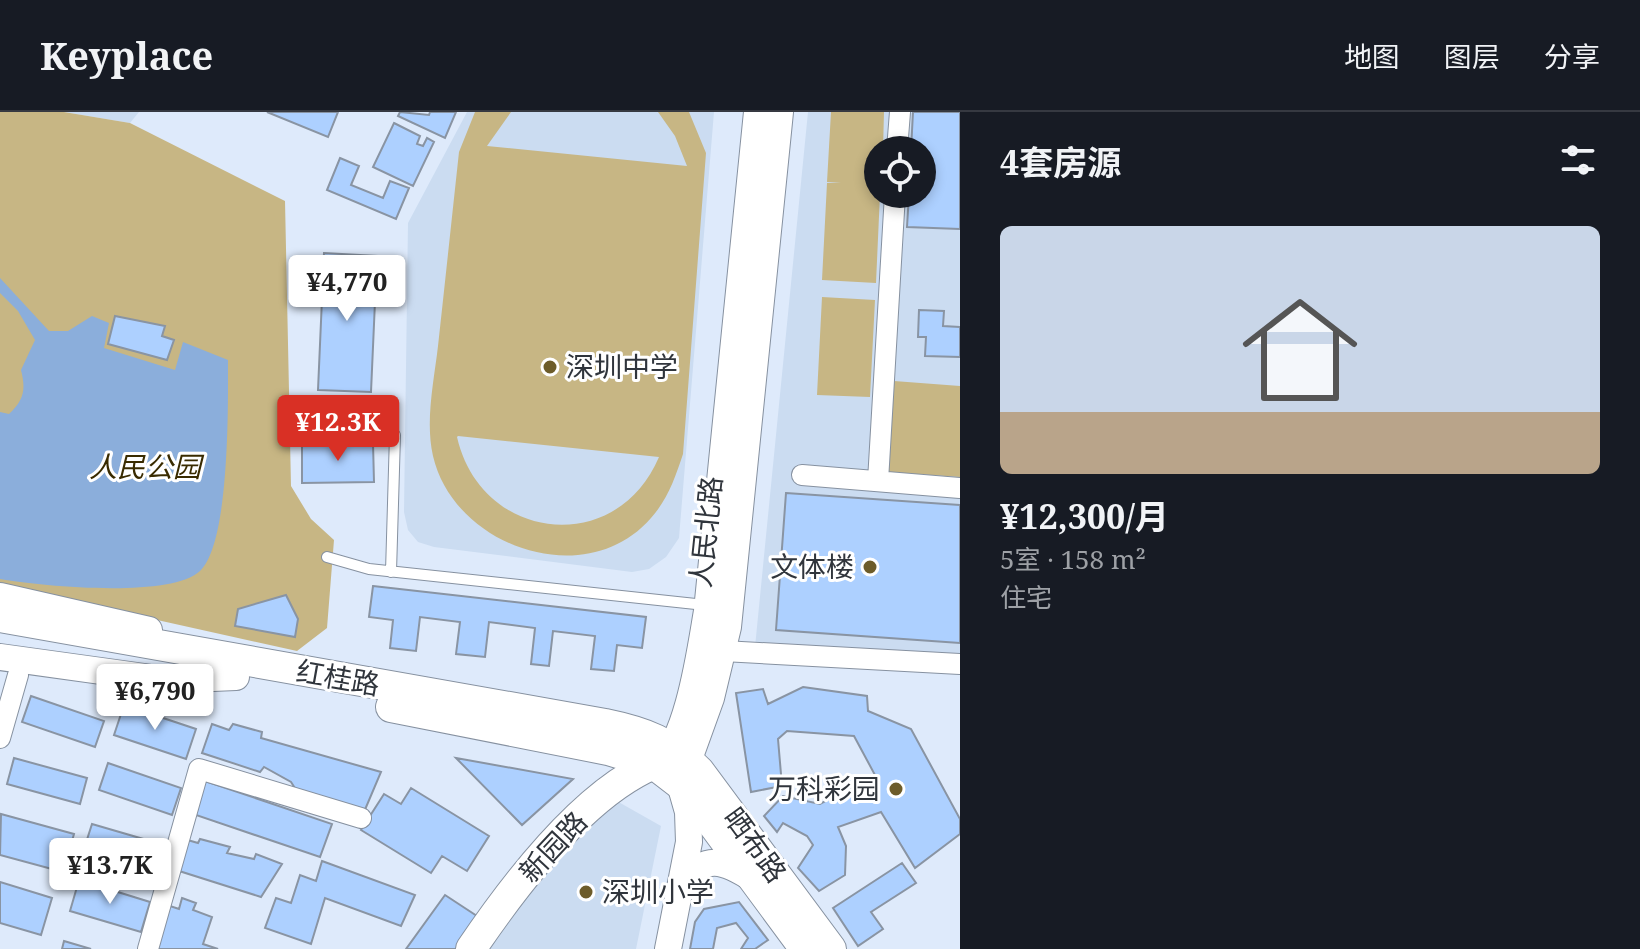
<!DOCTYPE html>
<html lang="zh">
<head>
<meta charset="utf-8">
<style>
  :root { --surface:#171b24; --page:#242831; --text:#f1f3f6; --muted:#9ea1a6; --line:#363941; --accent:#d93025 }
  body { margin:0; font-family:"Noto Serif","Noto Sans SC",serif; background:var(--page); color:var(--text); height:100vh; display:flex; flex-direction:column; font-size:30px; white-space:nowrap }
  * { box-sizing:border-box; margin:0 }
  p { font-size:26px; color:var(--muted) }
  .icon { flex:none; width:44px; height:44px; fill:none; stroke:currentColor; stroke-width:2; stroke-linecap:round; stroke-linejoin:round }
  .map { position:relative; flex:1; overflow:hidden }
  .panel { display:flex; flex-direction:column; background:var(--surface); width:680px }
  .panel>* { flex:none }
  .controls { position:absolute; left:864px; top:24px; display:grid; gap:16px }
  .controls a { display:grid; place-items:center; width:72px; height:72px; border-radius:50%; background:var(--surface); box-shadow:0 4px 12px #0003; font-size:40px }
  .price { position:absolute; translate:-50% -68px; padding:0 18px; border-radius:8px; background:#fff; color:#222; font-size:26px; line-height:52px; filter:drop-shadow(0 2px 4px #0008) }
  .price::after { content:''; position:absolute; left:50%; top:48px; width:24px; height:18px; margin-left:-12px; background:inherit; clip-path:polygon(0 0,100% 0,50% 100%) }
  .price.current { background:var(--accent); color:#fff }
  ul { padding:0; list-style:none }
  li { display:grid; align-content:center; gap:16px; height:424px; padding:0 40px }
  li+li { border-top:2px solid var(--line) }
  li span { display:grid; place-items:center; height:248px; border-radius:12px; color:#555 }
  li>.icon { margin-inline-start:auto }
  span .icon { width:144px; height:144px; fill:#fffc; stroke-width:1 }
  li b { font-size:34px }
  h2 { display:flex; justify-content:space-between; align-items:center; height:96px; padding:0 40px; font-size:34px }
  header { display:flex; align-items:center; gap:48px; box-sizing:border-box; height:112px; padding:0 40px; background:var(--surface); border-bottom:2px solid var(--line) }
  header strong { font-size:38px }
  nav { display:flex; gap:44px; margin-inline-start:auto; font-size:28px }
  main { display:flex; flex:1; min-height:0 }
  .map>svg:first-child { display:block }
</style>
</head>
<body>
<header>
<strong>Keyplace</strong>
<nav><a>地图</a><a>图层</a><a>分享</a></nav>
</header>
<main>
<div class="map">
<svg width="960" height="837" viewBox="0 0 960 837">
  <rect width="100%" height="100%" fill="#deeafb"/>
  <path fill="#cbdcf1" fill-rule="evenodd" d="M64,0h75l-9,11z
    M467,0h247l-35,426 -13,19 -17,12 -17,3 -198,-25 -16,-5 -10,-12 -4,-18 4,-289z
    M808,0h152v543l-205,-8zM878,38h44v44h-44z
    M615,688l46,26 -25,123h-151l65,-88z"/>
  <path fill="#c7b684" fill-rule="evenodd" d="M0,0h64l66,11 155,78 6,285 20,33 23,21 -7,88 -30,23 -297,-66z
    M475,0h36l-24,34 200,20 -12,-30 -17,-24h31l17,41 -23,301c-8,24 -15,45 -32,64 -65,75 -197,29 -218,-62 -8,-35 1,-75 5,-110 7,-64 14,-129 21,-194zM457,325l1,-1 201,21c-43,101 -178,85 -202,-20z
    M831,0h53l-1,38h-5l2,44 -4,89 -54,-3 5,-97h14l-14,-1z
    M822,185l53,3 -5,97 -53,-2z
    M894,269l66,5v91l-73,-5z"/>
  <path fill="#8baedb" d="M0,166l49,53h19l24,-15 17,7 -5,25 71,22 8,-28 45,18c0,44 2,183 -28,211 -30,28 -160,15 -200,8v-167l9,2c15,-14 17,-24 12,-44l14,-30 -17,-29 -18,-18z"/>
  <path fill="#add0ff" stroke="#8994a3" stroke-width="2" d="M267,0h71l-10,25z
    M400,0l29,3 1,-3h26l-11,26 -47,-22z
    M913,0h47v117l-53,-2 2,-33h13v-44h-11z
    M394,11l26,13 -3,8 6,2 4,-8 7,4 -21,44 -40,-19z
    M340,46l19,8 -8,19 32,13 7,-17 19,7 -13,31 -69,-29z
    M324,141l53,3 -6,136 -53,-2z
    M919,198l25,1 -1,15 17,1v30l-35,-1 1,-19h-8z
    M115,204l50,10 -3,10 12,4 -7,20 -59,-16z
    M373,331l1,39 -72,1v-38z
    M786,381l174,12v138l-184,-13z
    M373,474l273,31 -4,31 -25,-3 -3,26 -23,-2 4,-33 -42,-5 -4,35 -18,-2 4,-36 -46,-6 -4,35 -29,-3 4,-32 -40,-5 -4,34 -26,-3 3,-28 -24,-3z
    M286,483l12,24 -3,18 -60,-11 3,-17z
    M803,575l64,9 1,15 43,18 49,90v15l-45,34 -34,-56 -43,15 8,19 -1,29 -26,16 -21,-23 15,-23 -6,-9 -24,-13 -6,9 -13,-16 19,-20 37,8 55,-29 -21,-39 -67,-5 -9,8 4,47 -31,6 -15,-99 27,-4 5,15z
    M31,584l73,25 -9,26 -73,-25z
    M124,593l72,24 -10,30 -72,-24z
    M212,612l17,6 4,-6 29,8 -1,6 120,34 -17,40 -64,-16 -9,-14 -27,-15 -4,5 -58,-19z
    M14,646l73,20 -7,26 -73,-20z
    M456,646l117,21 -51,46z
    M108,651l73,25 -9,27 -73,-25z
    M202,668l130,44 -12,33 -130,-44z
    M411,676l78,48 -22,35 -25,-15 -11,17 -70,-43 23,-36 17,10z
    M1,702l73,20 -11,38 -63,-17z
    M92,712l72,21 -9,28 -72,-21z
    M184,727l14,4 2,-4 30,8 -3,6 27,6 2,-5 26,10 -21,33 -85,-27z
    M322,749l93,34 -14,31 -76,-28 -14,46 -46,-16 11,-30 15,5 9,-28 16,6z
    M902,751l14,20 -45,29 12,17 -25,17 -25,-38z
    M79,768l71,22 -9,30 -71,-21z
    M0,770l52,16 -11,37 -41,-12z
    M445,783l35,23 -20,31h-54z
    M182,786l14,5 -3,7 19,7 -9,27 15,5h-64l16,-43 9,3z
    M739,790l29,38 -13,9h-14l7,-11 -12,-15 -19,5 -4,21h-23l5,-27 9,-13z
    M64,829l27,8h-29z"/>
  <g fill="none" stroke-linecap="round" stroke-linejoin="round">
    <defs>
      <path id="service" d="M327,445l42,12 336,36
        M391,460l4,-137"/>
      <path id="minor" d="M897,38l3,-38
        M802,363l158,13
        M878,369l17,-287
        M723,539l237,13
        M0,626l18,-63
        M148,837l51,-180 162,49"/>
      <path id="tertiary" d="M0,484l149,34
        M0,545l166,23 70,-3
        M657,650c31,-17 44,-117 50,-151l50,-499
        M681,773c24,-32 42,-25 72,-6
        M668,837l21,-107 -1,-30 -8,-28 31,-86 17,-71 52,-515"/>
      <path id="secondary" d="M0,505l605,107c39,8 66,18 94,47l132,178
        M391,595l217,43 46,14 26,20 21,24 104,141
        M471,837c42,-62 113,-156 183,-185"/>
    </defs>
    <use href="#service" stroke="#8691a0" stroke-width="12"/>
    <use href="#minor" stroke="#8691a0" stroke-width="22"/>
    <use href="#tertiary" stroke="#8691a0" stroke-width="28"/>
    <use href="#secondary" stroke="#8691a0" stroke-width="32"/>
    <use href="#service" stroke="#fff" stroke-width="10"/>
    <use href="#minor" stroke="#fff" stroke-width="20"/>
    <use href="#tertiary" stroke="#fff" stroke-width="26"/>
    <use href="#secondary" stroke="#fff" stroke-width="30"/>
  </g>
  <g fill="#6d5c2a" stroke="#fff" stroke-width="3">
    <circle cx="550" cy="255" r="8"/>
    <circle cx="870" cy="455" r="8"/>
    <circle cx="896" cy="677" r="8"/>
    <circle cx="586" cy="780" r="8"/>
  </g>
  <g text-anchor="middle" stroke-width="6" stroke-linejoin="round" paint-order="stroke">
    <g font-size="28" fill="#30353c" stroke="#fff" text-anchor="start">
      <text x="566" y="265">深圳中学</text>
      <text x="854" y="465" text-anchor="end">文体楼</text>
      <text x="880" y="687" text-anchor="end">万科彩园</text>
      <text x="602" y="790">深圳小学</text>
    </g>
    <g font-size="28" font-style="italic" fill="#392b00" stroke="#fff">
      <text x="145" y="365">人民公园</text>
    </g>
    <g font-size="28" fill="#30353c" stroke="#fff">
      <text transform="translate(706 420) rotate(-84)" y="10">人民北路</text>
      <text transform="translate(338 566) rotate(10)" y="10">红桂路</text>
      <text transform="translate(755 733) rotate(54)" y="10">晒布路</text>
      <text transform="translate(553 735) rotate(-47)" y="10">新园路</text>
    </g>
  </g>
</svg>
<div class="controls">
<a><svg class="icon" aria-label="locate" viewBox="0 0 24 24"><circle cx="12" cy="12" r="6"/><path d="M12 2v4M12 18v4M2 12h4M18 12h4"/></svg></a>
</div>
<b class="price" style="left:347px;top:211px">¥4,770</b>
<b class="price current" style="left:338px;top:351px">¥12.3K</b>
<b class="price" style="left:155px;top:620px">¥6,790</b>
<b class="price" style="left:110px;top:794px">¥13.7K</b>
</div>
<section class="panel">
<h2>4套房源<svg class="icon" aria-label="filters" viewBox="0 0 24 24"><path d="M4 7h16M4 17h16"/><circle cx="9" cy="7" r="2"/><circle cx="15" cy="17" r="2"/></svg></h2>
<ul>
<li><span style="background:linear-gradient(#c9d6e8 75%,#b9a48a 0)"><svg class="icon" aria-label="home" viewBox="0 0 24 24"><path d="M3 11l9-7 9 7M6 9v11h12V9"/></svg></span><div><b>¥12,300/月</b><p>5室 · 158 m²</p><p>住宅</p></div></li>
</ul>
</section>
</main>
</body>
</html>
